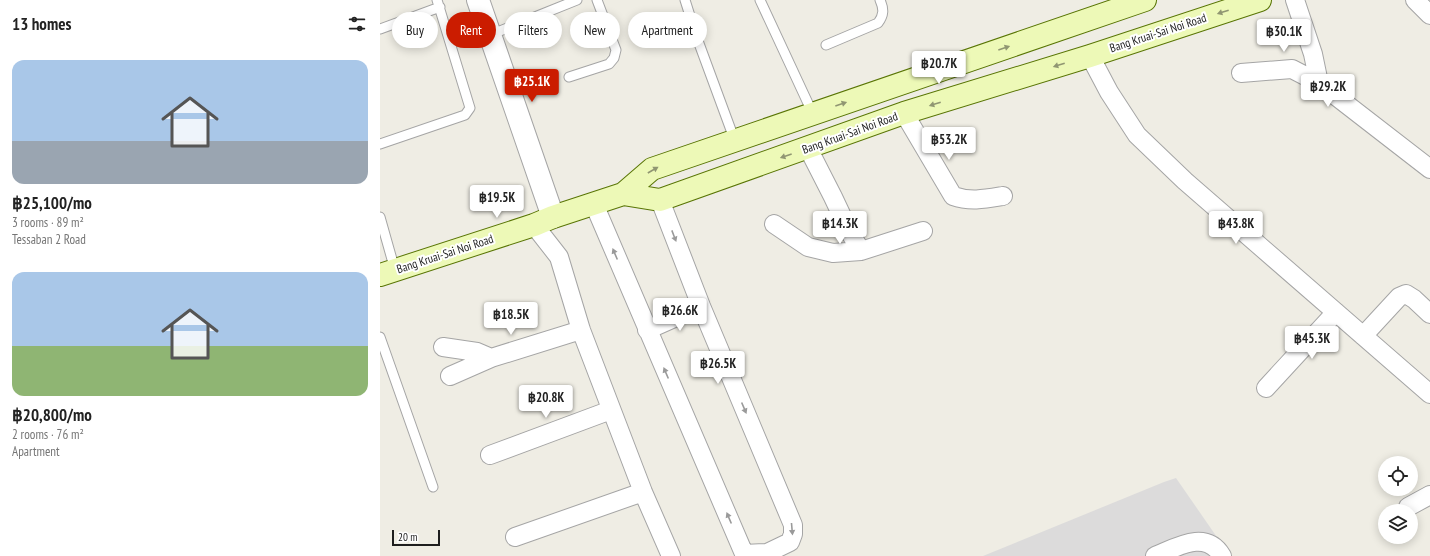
<!DOCTYPE html>
<html lang="en">
<head>
<meta charset="utf-8">
<style>
  :root { --surface:#fff; --page:#f6f6f6; --text:#222; --muted:#767676; --accent:#cb1c00 }
  body { margin:0; font-family:"PT Sans Narrow",sans-serif; background:var(--page); color:var(--text); height:100vh; display:flex; flex-direction:column; font-size:15px; white-space:nowrap }
  * { box-sizing:border-box; margin:0 }
  p { font-size:13px; color:var(--muted) }
  .icon { flex:none; width:22px; height:22px; fill:none; stroke:currentColor; stroke-width:2; stroke-linecap:round; stroke-linejoin:round }
  .map { position:relative; flex:1; overflow:hidden }
  .sheet { display:flex; flex-direction:column; background:var(--surface); width:380px }
  .sheet>* { flex:none }
  .top-card { position:absolute; left:12px; top:12px; width:380px; height:36px; display:flex; gap:8px }
  .controls { position:absolute; left:998px; top:456px; display:grid; gap:8px }
  .controls a { display:grid; place-items:center; width:40px; height:40px; border-radius:50%; background:var(--surface); box-shadow:0 2px 10px #0003; font-size:20px }
  .scale { position:absolute; left:12px; bottom:10px; width:48px; box-sizing:border-box; padding-left:4px; border:2px solid #1e1e1e; border-top:0; font-size:11px; line-height:14px; white-space:nowrap; color:#1e1e1e; -webkit-text-stroke:3px #fff; paint-order:stroke }
  .price { position:absolute; translate:-50% -34px; padding:0 9px; border-radius:4px; background:#fff; color:#222; font-size:13px; line-height:26px; filter:drop-shadow(0 1px 2px #0008) }
  .price::after { content:''; position:absolute; left:50%; top:24px; width:12px; height:9px; margin-left:-6px; background:inherit; clip-path:polygon(0 0,100% 0,50% 100%) }
  .price.current { background:var(--accent); color:#fff }
  ul { padding:0; list-style:none }
  li { display:grid; align-content:center; gap:8px; height:212px; padding:0 12px }
  li span { display:grid; place-items:center; height:124px; border-radius:12px; color:#555 }
  li>.icon { margin-inline-start:auto }
  span .icon { width:72px; height:72px; fill:#fffc; stroke-width:1 }
  li b { font-size:17px }
  h2 { display:flex; justify-content:space-between; align-items:center; height:48px; padding:0 12px; font-size:17px }
  .chip { padding:0 14px; border-radius:18px; background:var(--surface); box-shadow:0 2px 10px #0003; font-size:14px; line-height:36px }
  .chip.current { background:var(--accent); color:#fff }
  main { display:flex; flex:1; min-height:0 }
  .map>svg:first-child { display:block }
</style>
</head>
<body>
<main>
<section class="sheet">
<h2>13 homes<svg class="icon" aria-label="filters" viewBox="0 0 24 24"><path d="M4 7h16M4 17h16"/><circle cx="9" cy="7" r="2"/><circle cx="15" cy="17" r="2"/></svg></h2>
<ul>
<li><span style="background:linear-gradient(#a9c7e8 65%,#9aa5b1 0)"><svg class="icon" aria-label="home" viewBox="0 0 24 24"><path d="M3 11l9-7 9 7M6 9v11h12V9"/></svg></span><div><b>฿25,100/mo</b><p>3 rooms · 89 m²</p><p>Tessaban 2 Road</p></div></li>
<li><span style="background:linear-gradient(#a9c7e8 60%,#8fb573 0)"><svg class="icon" aria-label="home" viewBox="0 0 24 24"><path d="M3 11l9-7 9 7M6 9v11h12V9"/></svg></span><div><b>฿20,800/mo</b><p>2 rooms · 76 m²</p><p>Apartment</p></div></li>
</ul>
</section>
<div class="map">
<svg width="1050" height="556" viewBox="0 0 1050 556">
  <rect width="100%" height="100%" fill="#efede4"/>
  <path fill="#dcdbdb" d="M796,478l54,78h-247l181,-74z"/>
  <g fill="none" stroke-linecap="round" stroke-linejoin="round">
    <defs>
      <path id="service" d="M305,0l12,38 38,103
        M380,0l53,114
        M0,29l60,-22
        M110,35l87,-35
        M446,45l52,-22c6,-8 6,-14 2,-23
        M189,77l40,-13 5,-6 2,-8 -19,-50
        M0,144l85,-29 5,-7 -33,-108
        M0,217l15,53
        M0,337l53,150"/>
      <path id="minor" d="M915,0l18,54 6,29 111,86
        M1035,0l15,15
        M710,56l19,36 28,43 48,46 245,213
        M861,73l51,-4 27,14
        M524,113l49,83c17,6 32,3 50,0
        M428,148l25,49 16,34 12,20 62,-20
        M280,200l41,106 92,219v9l-3,8 -23,11 -23,1
        M214,204l151,352
        M394,224l34,23 25,6 28,-2
        M154,225l25,32 22,73 62,162 28,64
        M267,330l54,-24
        M983,336l36,-39 7,-3 8,5 16,15
        M63,347l34,5 14,6 90,-28
        M70,376l41,-18
        M886,388l70,-76
        M110,455l121,-45
        M1028,507l22,-12
        M135,537l128,-45
        M775,556c22,-9 51,-27 67,0"/>
      <path id="tertiary" d="M98,0l75,217"/>
      <path id="secondary" d="M243,194l37,6 244,-87 186,-57 170,-56
        M0,275l154,-50 19,-8 70,-23 29,-25 493,-169"/>
    </defs>
    <use href="#service" stroke="#a5a5a5" stroke-width="11"/>
    <use href="#minor" stroke="#a5a5a5" stroke-width="20"/>
    <use href="#tertiary" stroke="#a5a5a5" stroke-width="24"/>
    <use href="#secondary" stroke="#597505" stroke-width="24"/>
    <use href="#service" stroke="#fff" stroke-width="9"/>
    <use href="#minor" stroke="#fff" stroke-width="18"/>
    <use href="#tertiary" stroke="#fff" stroke-width="22"/>
    <use href="#secondary" stroke="#edf9b7" stroke-width="22"/>
  </g>
  <defs><path id="oneway-solid" d="M-6-.8H1V-3.2L6.5 0L1 3.2V.8H-6Z"/></defs>
  <g fill="#909672">
    <use href="#oneway-solid" transform="translate(843 12) rotate(162)"/>
    <use href="#oneway-solid" transform="translate(624 48) rotate(-19)"/>
    <use href="#oneway-solid" transform="translate(679 65) rotate(163)"/>
    <use href="#oneway-solid" transform="translate(461 104) rotate(-19)"/>
    <use href="#oneway-solid" transform="translate(555 104) rotate(163)"/>
    <use href="#oneway-solid" transform="translate(406 156) rotate(161)"/>
    <use href="#oneway-solid" transform="translate(273 170) rotate(-30)"/>
  </g>
  <g fill="#9a9a9a">
    <use href="#oneway-solid" transform="translate(294 236) rotate(69)"/>
    <use href="#oneway-solid" transform="translate(235 254) rotate(-113)"/>
    <use href="#oneway-solid" transform="translate(286 373) rotate(-113)"/>
    <use href="#oneway-solid" transform="translate(364 408) rotate(67)"/>
    <use href="#oneway-solid" transform="translate(349 518) rotate(-113)"/>
    <use href="#oneway-solid" transform="translate(412 529) rotate(85)"/>
  </g>
  <g text-anchor="middle" stroke-width="4" stroke-linejoin="round" paint-order="stroke">
    <g font-size="12" fill="#1e1e1e" stroke="#fff">
      <text transform="translate(778 33) rotate(-18)" y="4">Bang Kruai-Sai Noi Road</text>
      <text transform="translate(470 133) rotate(-20)" y="4">Bang Kruai-Sai Noi Road</text>
      <text transform="translate(65 254) rotate(-18)" y="4">Bang Kruai-Sai Noi Road</text>
    </g>
  </g>
</svg>
<div class="controls">
<a><svg class="icon" aria-label="locate" viewBox="0 0 24 24"><circle cx="12" cy="12" r="6"/><path d="M12 2v4M12 18v4M2 12h4M18 12h4"/></svg></a>
<a><svg class="icon" aria-label="layers" viewBox="0 0 24 24"><path d="M12 4l9 5-9 5-9-5zM3 14l9 5 9-5"/></svg></a>
</div>
<div class="scale">20 m</div>
<b class="price" style="left:904px;top:53px">฿30.1K</b>
<b class="price" style="left:559px;top:85px">฿20.7K</b>
<b class="price current" style="left:152px;top:103px">฿25.1K</b>
<b class="price" style="left:948px;top:108px">฿29.2K</b>
<b class="price" style="left:569px;top:161px">฿53.2K</b>
<b class="price" style="left:117px;top:219px">฿19.5K</b>
<b class="price" style="left:460px;top:245px">฿14.3K</b>
<b class="price" style="left:856px;top:245px">฿43.8K</b>
<b class="price" style="left:300px;top:332px">฿26.6K</b>
<b class="price" style="left:131px;top:336px">฿18.5K</b>
<b class="price" style="left:932px;top:360px">฿45.3K</b>
<b class="price" style="left:338px;top:385px">฿26.5K</b>
<b class="price" style="left:166px;top:419px">฿20.8K</b>
<div class="top-card">
<a class="chip">Buy</a>
<a class="chip current">Rent</a>
<a class="chip">Filters</a>
<a class="chip">New</a>
<a class="chip">Apartment</a>
</div>
</div>
</main>
</body>
</html>
